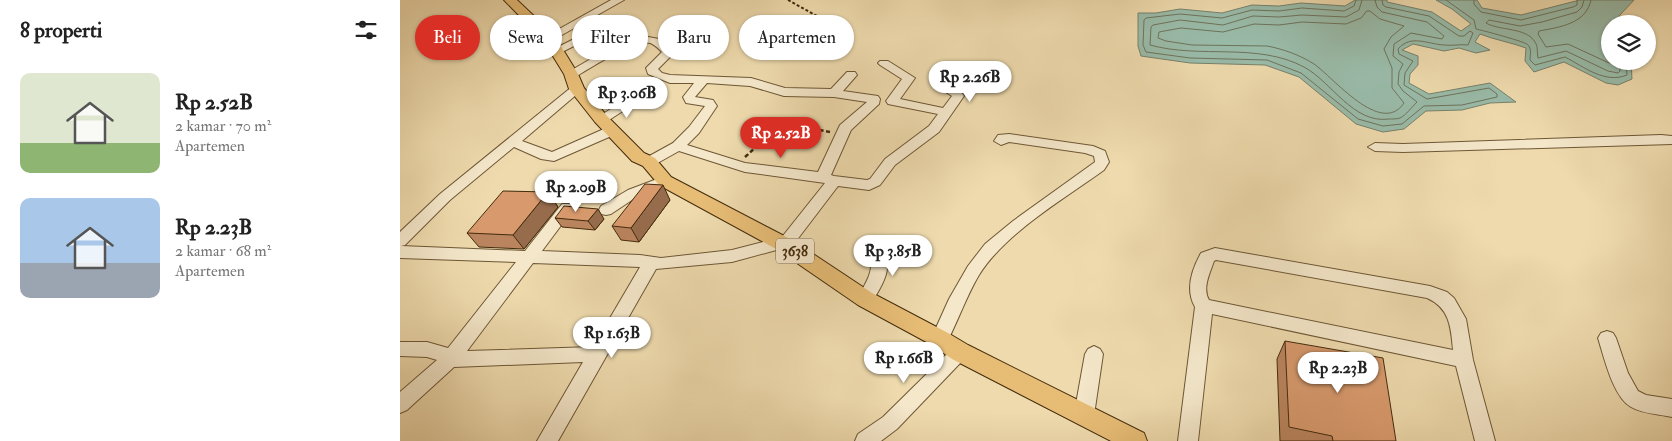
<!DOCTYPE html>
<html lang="id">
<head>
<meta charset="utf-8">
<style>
  :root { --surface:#fff; --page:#f6f6f6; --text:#222; --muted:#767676; --accent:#d93025 }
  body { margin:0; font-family:"IM FELL Double Pica",serif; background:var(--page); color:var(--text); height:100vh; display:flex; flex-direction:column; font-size:19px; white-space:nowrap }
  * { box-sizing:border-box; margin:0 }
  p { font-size:16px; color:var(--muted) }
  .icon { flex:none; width:28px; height:28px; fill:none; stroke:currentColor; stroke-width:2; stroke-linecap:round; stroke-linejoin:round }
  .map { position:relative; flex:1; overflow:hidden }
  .drawer { display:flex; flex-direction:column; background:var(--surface); width:400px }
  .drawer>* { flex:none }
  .banner { position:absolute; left:15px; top:15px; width:475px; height:45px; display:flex; gap:10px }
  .buttons { position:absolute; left:1201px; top:15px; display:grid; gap:10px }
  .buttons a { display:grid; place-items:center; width:55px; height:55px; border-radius:50%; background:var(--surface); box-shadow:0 1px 4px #0004; font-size:25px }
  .price { position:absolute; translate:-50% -42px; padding:0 11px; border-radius:18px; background:#fff; color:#222; font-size:16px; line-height:32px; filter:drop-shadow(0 1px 2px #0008) }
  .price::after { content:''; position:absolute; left:50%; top:30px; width:15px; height:11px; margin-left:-8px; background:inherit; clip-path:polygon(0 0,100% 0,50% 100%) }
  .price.active { background:var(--accent); color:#fff }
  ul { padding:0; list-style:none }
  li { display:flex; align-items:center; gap:15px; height:125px; padding:0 20px }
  li span { display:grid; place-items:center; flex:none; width:140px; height:100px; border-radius:10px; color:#555 }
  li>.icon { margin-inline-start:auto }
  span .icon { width:60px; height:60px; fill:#fffc; stroke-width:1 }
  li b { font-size:21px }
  h2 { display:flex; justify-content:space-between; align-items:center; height:60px; padding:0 20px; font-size:21px }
  .pill { padding:0 18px; border-radius:22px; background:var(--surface); box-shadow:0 1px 4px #0004; font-size:18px; line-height:45px }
  .pill.active { background:var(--accent); color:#fff }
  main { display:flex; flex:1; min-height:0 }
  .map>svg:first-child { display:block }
</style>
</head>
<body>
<main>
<section class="drawer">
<h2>8 properti<svg class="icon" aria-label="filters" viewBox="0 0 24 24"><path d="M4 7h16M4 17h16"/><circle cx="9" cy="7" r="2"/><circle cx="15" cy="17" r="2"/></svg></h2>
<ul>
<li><span style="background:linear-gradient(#dfe7d0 70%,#8fb573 0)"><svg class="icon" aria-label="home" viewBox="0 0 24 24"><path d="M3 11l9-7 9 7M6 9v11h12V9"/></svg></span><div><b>Rp 2.52B</b><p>2 kamar · 70 m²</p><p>Apartemen</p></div></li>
<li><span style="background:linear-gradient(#a9c7e8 65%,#9aa5b1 0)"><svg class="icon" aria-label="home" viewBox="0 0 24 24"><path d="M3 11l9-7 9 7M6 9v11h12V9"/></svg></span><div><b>Rp 2.23B</b><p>2 kamar · 68 m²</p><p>Apartemen</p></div></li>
</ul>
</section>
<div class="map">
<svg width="1272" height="441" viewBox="0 0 1272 441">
  <rect width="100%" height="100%" fill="#eedaad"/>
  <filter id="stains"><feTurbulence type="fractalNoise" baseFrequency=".004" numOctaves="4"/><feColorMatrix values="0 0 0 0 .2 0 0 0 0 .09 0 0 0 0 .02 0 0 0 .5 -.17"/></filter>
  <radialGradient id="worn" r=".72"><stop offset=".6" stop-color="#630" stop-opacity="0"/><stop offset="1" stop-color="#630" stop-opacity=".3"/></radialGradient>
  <path fill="#99bba9" stroke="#77816b" d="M955,0h32v2l45,10 29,19 10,-7 -19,-15 -16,-9h41l5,8 39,7 59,-15h54l-15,16 2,8h-11v37h21l1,18 -14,6 -12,-2 -42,-21 -30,10 -9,-11 1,-13c-16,-6 -31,-8 -46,-14l-5,8 15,8 -14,3 -17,-5 -15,3 -31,-7 -11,6 16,6v9l-8,9 -1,9 20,11 61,-11 26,19 -26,1 -28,7 -36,1 -22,18 -21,3 -27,-8 -57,-47 -34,-12 -75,-2 -49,-7 -3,-10v-33h18l24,-4 42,4 30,-8 27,1 22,-3 44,3z"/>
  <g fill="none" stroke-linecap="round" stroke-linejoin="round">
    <path stroke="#6e735b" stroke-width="1" d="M956,0l-2,6 -10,5 -42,-3 -23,3 -27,-1 -30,8 -42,-4 -34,4 -2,2 -1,25 3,7 44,6 77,2 34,13 57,46 25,7 19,-2 22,-18 38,-1 35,-8v-3l-8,-6 -62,11 -23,-14 1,-12 8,-12 -14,-7 -1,-5c13,-15 29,-5 46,-4 8,1 16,-1 24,0l5,-12 -3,-2 -6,5h-5l-30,-20 -43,-9 -3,-2 -1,-5
      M962,0l-3,10 -13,7 -44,-2 -23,2 -26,-1 -30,9 -43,-5 -27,5 -2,2 -1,18c50,14 107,-3 154,22 28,15 49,57 85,52 3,0 9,0 11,-1 6,-3 12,-11 17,-16l-14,-11 -5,-7 1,-12 4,-8 -10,-8 1,-12 17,-11 31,6 2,-3 -17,-14 -45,-10 -5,-5 -2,-7
      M1046,0l28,20 2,9c5,1 51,13 52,16 4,4 2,10 2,15l5,5 30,-8c19,10 40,27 62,18l-1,-14
      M1074,0v4l7,8 40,8 52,-13 4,-2v-5
      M1184,0l-2,7 -5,5 -35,10 -22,4 -31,-6 -3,3c14,8 40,4 49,19 3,4 2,11 3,16l28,-7 42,20 10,2 2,-2v-10
      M1191,0c-5,24 -31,27 -52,31l-1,3 8,13 22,-3 41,19 3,-2
      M967,11h3l10,8 24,7 -13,11 -7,12 8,19v20l12,15c-23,34 -71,-26 -90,-39 -14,-9 -31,-15 -47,-18l-75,-1 -26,-4 -8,-3 1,-6 22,-4 42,4 31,-8 25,1 23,-3 44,2 15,-6z"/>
    <defs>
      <path id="minor" d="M211,0h13l-71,40h-8l-2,-2z
        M214,19l5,3 -1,2 -58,29 -4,1 -6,-3z
        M243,36l16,3 16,13 -17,17 4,4 8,2 81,3 34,10 46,1 16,-17h8l2,3 -14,16 35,5 2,3 -1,5 -28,26 -20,45 3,1 33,4 3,-1 15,-20 44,-33 9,-12 -50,-10 -2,-3 16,-22 -22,-14 -2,-2 2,-2h8l27,17 -15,21 43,9 9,-12 -8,-5 2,-3c8,-2 14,1 18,8l-25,36 -44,33 -15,20 -11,5 -31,-4 -48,63 -5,2 -5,-2 -48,13 -76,7 -98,172h-21l46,-79 -129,5 -47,43 -7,3v-21l37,-32 -10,-3 -27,-1v-14h27l21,6 68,-86 -116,-4v-26l40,-38 133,-108 4,-1 6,4 -61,52 30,11 54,-24h10l2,3 -2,3 -62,27 -13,-2 -27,-12 -64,53 -45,45 -4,1 124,5 37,-47h10l2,4 -32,43 98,4 21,3 71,-8 50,-13 43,-54 -80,-11 -66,-21 -25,14h-10l-2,-3 2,-3 29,-16 16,-16 16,-21 -19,-3 -3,-6 11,-14h-24l-22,-9 -2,-6 16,-16c-3,-3 -8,-8 -12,-9 -14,-5 -61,26 -75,34h-8l-2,-3 41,-24zM307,83l43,3 34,10 50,1 33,5 -27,23 -22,47 -73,-9 -58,-18 12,-12 18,-27 -4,-6 -18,-3zM133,263l107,4 -47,80 -126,4z
        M239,91l4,1 2,3 -2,3 -37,24 -5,1 -6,-4z
        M609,134l84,12 12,5 4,11 -5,8c-40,29 -99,63 -125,105 -13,22 -21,46 -33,69l-6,2 -6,-2 -3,-5 18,-40 19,-33 17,-22 28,-23 82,-59 -1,-6 -9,-3 -76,-11 -8,3 -7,-4 4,-6z
        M1261,135l11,1v8l-269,8 -28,-1 -7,-4 7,-4 28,1z
        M265,176l5,2 2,3 -2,3 -32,12 -27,18 -5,1 -5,-1 -2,-4 2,-4 27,-16z
        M477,248l6,2c11,20 -2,36 -12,54l-6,2 -6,-2 -2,-5c7,-14 19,-28 12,-45l2,-4z
        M815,248l215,38 17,6 7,6 12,21 7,41 22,81h-20l-19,-75 -244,-52 -14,127h-20l17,-134c-10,-17 -3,-38 6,-54zM816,260l211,38c23,10 24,30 26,52l-244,-50c-7,-12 1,-27 5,-39z
        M1207,331l6,2 3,5 12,35 10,18 8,4 26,4v18c-14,-3 -29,-3 -41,-10 -18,-10 -27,-50 -33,-69l3,-5z
        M560,344l6,3 3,5 -3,5 -69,72 -16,12h-26l3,-7 25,-17 71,-70z
        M694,346l6,3 3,5 -9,61 -3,6 -7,3 -7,-3 -3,-6 11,-61 3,-5z"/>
      <path id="major" d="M104,0h13l37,35 24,39 6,14 23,28 37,37 11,5 16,19 121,63 80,53 76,40 20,12 176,88 3,8h-36l-159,-82 -20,-14 -74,-40 -80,-55 -119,-65 -16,-19 -11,-5 -37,-39 -26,-33 -5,-15 -21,-34z"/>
    </defs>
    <use href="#minor" stroke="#6e5735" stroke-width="2"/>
    <use href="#major" stroke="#432b0d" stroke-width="2"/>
    <path stroke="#432b0d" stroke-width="2" stroke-dasharray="3 2" stroke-linecap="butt" d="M388,0l65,36"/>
    <path stroke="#432b0d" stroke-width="2.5" stroke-dasharray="4 2.5" stroke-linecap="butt" d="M345,157c35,-32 38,-34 85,-25"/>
    <use href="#minor" fill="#f4e7ca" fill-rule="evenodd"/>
    <use href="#major" fill="#e7bd76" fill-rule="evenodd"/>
  </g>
  <path fill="#ba845e" stroke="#432b0d" d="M148,192l10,15 -34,42 -45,-2 -12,-14z
    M270,200l-31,42 -18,-2 -9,-14z
    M155,218l49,1 -9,11 -33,-3z
    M885,341l111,100h-116l-3,-82z"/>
  <path fill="#976c4c" stroke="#432b0d" d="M263,185l7,15 -31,42 -8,-14z
    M148,192l10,15 -34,42 -11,-14z
    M198,209l6,10 -9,11 -7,-9z"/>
  <path fill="#d89a6d" stroke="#432b0d" d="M245,184l18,1 -32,43 -19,-2z
    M103,191l45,1 -35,43 -46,-2z
    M164,206l34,3 -10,12 -33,-3z
    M885,341l98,17 13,83h-63l-1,-5 -43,-9z"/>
  <g text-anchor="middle" stroke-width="4" stroke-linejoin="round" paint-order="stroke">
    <rect fill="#f4e7ca" stroke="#786346" stroke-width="1" x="376" y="238.5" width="38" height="25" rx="4"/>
    <g font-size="15" font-weight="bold" fill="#432b0d">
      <text x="395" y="256">3638</text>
    </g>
  </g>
  <rect width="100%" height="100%" filter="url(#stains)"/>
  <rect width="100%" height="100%" fill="url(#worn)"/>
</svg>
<div class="buttons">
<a><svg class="icon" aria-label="layers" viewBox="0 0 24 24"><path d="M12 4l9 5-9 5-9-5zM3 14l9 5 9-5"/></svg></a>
</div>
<b class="price" style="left:570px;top:103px">Rp 2.26B</b>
<b class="price" style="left:227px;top:119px">Rp 3.06B</b>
<b class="price active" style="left:381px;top:159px">Rp 2.52B</b>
<b class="price" style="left:176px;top:213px">Rp 2.09B</b>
<b class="price" style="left:493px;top:277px">Rp 3.85B</b>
<b class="price" style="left:212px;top:359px">Rp 1.63B</b>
<b class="price" style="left:504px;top:384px">Rp 1.66B</b>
<b class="price" style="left:938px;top:394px">Rp 2.23B</b>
<div class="banner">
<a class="pill active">Beli</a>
<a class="pill">Sewa</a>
<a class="pill">Filter</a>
<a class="pill">Baru</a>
<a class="pill">Apartemen</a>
</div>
</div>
</main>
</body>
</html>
